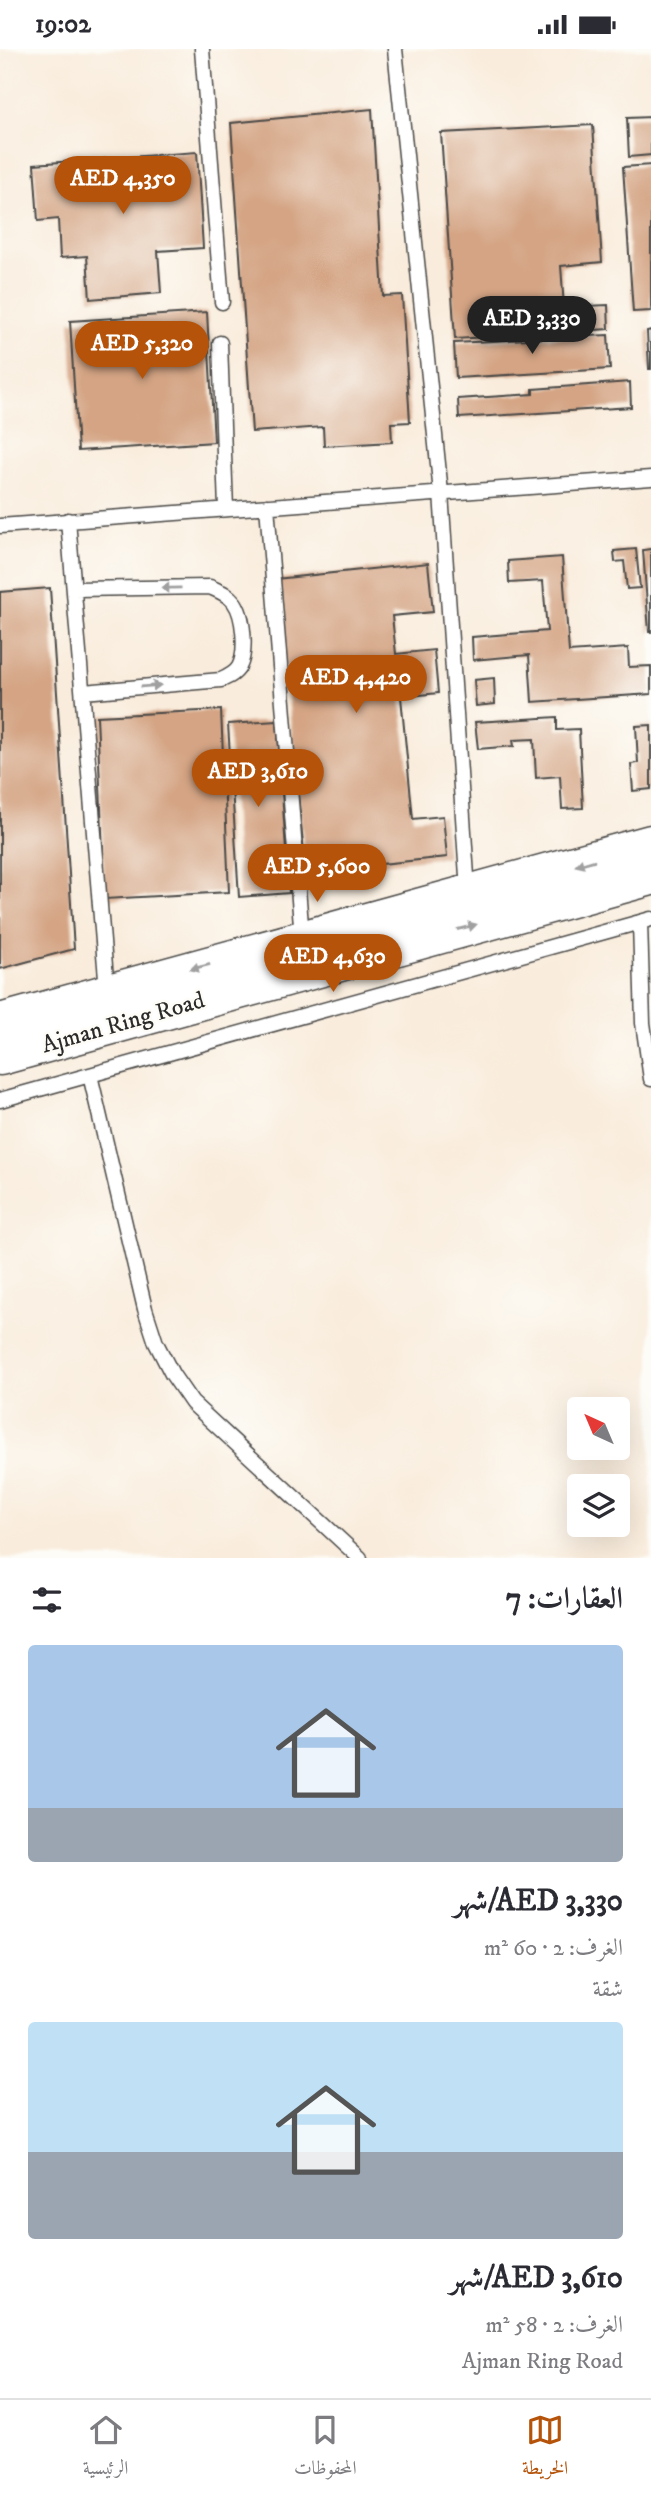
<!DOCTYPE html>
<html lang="ar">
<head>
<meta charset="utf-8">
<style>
  :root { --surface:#fff; --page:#f7f7f7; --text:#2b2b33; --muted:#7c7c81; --line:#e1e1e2; --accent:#b45309 }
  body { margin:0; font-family:"IM FELL DW Pica",Amiri,serif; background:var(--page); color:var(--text); direction:rtl; height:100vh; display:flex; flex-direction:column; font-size:26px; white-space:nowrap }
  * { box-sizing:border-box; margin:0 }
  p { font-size:23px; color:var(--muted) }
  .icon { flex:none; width:38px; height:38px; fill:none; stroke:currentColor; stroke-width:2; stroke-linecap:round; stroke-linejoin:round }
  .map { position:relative; height:1509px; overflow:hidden; direction:ltr }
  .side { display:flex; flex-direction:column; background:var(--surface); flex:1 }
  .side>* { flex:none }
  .needle { width:46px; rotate:316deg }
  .fabs { position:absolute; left:567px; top:1348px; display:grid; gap:14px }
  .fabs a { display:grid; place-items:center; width:63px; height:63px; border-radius:7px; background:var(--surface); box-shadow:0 7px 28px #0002; font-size:35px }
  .price { position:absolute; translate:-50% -60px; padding:0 16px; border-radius:24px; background:var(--accent); color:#fff; font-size:23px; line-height:46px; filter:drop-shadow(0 2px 4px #0008) }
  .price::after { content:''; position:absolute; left:50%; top:42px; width:21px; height:16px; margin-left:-10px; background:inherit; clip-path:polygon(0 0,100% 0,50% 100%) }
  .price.selected { background:#222; color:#fff }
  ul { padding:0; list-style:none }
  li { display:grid; align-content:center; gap:14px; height:371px; padding:0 28px }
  li span { display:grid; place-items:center; height:217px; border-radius:7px; color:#555 }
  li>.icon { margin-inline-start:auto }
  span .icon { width:126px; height:126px; fill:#fffc; stroke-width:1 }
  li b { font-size:30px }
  h2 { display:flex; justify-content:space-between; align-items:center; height:84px; padding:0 28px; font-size:30px }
  .status { display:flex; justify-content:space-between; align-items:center; height:49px; padding:0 35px; background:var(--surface); direction:ltr }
  .status svg { height:19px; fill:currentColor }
  .menu { display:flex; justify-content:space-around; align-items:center; height:98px; border-top:2px solid var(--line); background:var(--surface); font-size:19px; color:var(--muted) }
  .menu a { display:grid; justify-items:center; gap:4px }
  .menu .selected { color:var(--accent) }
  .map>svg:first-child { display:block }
</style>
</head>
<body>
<div class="status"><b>19:02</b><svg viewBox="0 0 49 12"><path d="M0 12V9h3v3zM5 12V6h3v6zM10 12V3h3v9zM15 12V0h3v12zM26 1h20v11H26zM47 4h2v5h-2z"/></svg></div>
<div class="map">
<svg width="651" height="1509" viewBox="0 0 651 1509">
  <rect width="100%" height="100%" fill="#fdfcf7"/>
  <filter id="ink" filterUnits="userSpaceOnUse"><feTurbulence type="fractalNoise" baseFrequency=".0143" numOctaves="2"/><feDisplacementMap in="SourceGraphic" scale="14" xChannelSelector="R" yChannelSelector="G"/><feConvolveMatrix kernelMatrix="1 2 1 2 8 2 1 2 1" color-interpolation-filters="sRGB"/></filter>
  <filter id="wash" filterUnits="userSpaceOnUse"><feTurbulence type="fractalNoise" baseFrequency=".00686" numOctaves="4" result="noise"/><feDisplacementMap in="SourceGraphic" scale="28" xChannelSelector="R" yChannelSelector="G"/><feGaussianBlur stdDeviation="1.57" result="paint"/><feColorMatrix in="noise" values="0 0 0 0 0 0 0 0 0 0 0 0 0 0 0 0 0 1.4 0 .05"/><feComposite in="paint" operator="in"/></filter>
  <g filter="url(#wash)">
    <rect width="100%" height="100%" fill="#f9ecdc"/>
    <g id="blocks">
      <path fill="#d4a484" d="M372,60l11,187 19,-1 8,127 -19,1 1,19 -68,4 -1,-19 -71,5 -21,-309z
        M651,68v38l-22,2 -2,-39z
        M593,76l9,137 -41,4 3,41 44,-2 1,24 -154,10 -14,-206z
        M197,103l6,96 -45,3 3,42 -71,6 -3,-43 -27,2 -2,-39 -20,2 -4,-57z
        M651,116v146l-18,1 -10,-145z
        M207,263l7,130 -136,9 -8,-130z
        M651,281v39h-2l-2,-38z
        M608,286l2,34 -154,9 -2,-35z
        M630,333l1,25 -172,11 -1,-19 75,-5v-5z
        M636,500l4,39 -13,1 -3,-28 -9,1 -1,-11z
        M651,500v83h-2l-6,-82z
        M562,508l7,95 59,-4 1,19 22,-1v28l-119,8 -3,-47 -56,5 -1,-23 75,-6 -4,-50 -34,2 -1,-22z
        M428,514l5,49 -41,4 4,38 38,-4 4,43 -37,4 12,122 30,-3 4,41 -141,15 -30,-293z
        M50,539l24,361 -74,20v-377z
        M494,629l1,26 -19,2 -2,-26z
        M221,661l8,182 -124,7 -8,-183z
        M557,668v13l22,-1 4,79 -21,1 -2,-33 -24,2 -2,-39 -21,1 1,6 -36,3 -3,-27z
        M277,672l12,172 -50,4 -11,-173z
        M651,676v64l-18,2 -2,-27 7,-1 -2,-37z"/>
    </g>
  </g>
  <g filter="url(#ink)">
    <use href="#blocks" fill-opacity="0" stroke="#4a4846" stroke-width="2"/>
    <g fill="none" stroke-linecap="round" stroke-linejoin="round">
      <defs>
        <path id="service" d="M202,0l20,253
          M395,0l46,444 27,398
          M220,294l6,166
          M267,457l35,431
          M68,471l39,470
          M0,477l651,-48
          M74,540l136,-2c9,4 18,7 24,15 10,13 13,50 5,65 -4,7 -11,10 -18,13l-138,12
          M640,873l3,101 8,56
          M90,1026l55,234 11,34 16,31 20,29 168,155
          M0,1051l651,-181"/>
        <path id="secondary" d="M0,974l651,-179
          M0,1007l651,-180"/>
      </defs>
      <use href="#service" stroke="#4a4846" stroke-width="17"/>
      <use href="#secondary" stroke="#4a4846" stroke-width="41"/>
      <use href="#service" stroke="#fff" stroke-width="14"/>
      <use href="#secondary" stroke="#fff" stroke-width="38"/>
    </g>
    <defs><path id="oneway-solid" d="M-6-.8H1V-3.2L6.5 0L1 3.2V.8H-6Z" transform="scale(1.75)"/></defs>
    <g fill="#a0a0a0">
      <use href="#oneway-solid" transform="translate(171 539) rotate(179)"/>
      <use href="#oneway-solid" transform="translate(151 637) rotate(-5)"/>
      <use href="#oneway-solid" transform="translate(585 814) rotate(164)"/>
      <use href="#oneway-solid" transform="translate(467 878) rotate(-15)"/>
      <use href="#oneway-solid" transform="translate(200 918) rotate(165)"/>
    </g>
  </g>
  <g text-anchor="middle" stroke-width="5" stroke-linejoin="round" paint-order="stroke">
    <g font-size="24" fill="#2b2b2b" stroke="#fdfcf7">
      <text transform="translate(123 973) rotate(-16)" y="8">Ajman Ring Road</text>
    </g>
  </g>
</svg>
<div class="fabs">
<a><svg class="needle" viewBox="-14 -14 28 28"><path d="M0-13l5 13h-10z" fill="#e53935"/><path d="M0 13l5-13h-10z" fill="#7c7c81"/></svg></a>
<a><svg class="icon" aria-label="layers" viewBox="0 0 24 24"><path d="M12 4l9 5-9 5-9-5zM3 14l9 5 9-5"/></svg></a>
</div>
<b class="price" style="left:123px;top:167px">AED 4,350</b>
<b class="price selected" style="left:532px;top:307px">AED 3,330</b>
<b class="price" style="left:142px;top:332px">AED 5,320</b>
<b class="price" style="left:356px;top:666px">AED 4,420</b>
<b class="price" style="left:258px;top:760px">AED 3,610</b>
<b class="price" style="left:317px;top:855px">AED 5,600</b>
<b class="price" style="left:333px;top:945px">AED 4,630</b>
</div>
<section class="side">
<h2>العقارات: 7<svg class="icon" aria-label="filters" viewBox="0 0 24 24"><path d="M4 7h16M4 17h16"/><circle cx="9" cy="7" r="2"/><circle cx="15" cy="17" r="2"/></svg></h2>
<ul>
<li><span style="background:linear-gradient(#a9c7e8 75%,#9aa5b1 0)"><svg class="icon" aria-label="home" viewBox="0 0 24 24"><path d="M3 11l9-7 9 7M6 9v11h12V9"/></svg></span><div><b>AED 3,330/شهر</b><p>الغرف: 2 · 60 m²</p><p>شقة</p></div></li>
<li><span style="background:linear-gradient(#bfe0f5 60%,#9aa5b1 0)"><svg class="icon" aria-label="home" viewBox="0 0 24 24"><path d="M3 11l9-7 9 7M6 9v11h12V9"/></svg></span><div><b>AED 3,610/شهر</b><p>الغرف: 2 · 58 m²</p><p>Ajman Ring Road</p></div></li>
</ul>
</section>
<nav class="menu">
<a class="selected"><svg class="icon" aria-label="map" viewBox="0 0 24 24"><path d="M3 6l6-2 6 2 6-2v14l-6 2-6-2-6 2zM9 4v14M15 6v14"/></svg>الخريطة</a>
<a><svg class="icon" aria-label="saved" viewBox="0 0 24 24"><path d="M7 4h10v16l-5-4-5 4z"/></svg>المحفوظات</a>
<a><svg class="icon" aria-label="home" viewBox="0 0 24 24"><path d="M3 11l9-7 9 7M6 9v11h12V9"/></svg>الرئيسية</a>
</nav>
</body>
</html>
